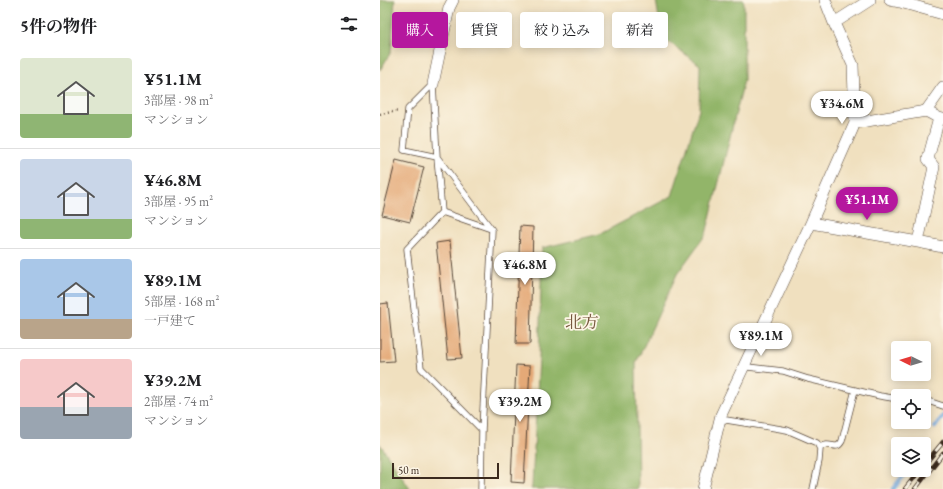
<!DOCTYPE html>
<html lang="ja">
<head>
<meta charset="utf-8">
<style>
  :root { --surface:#fff; --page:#f2f2f2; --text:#202124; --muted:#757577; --line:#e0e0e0; --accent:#b5179e }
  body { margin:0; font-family:"EB Garamond","Noto Serif JP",serif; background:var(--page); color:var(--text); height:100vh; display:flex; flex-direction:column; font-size:15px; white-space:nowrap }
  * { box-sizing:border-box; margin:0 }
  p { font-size:13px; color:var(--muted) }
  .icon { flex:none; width:22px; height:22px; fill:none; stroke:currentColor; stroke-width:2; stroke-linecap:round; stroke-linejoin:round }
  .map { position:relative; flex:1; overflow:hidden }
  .side { display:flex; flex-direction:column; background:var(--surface); width:380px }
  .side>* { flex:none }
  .banner { position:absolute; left:12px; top:12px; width:380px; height:36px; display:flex; gap:8px }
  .needle { width:26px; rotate:275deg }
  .buttons { position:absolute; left:511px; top:341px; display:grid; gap:8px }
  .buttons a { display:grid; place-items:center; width:40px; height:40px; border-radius:4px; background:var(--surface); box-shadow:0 2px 10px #0003; font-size:20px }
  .scale { position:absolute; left:12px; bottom:10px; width:107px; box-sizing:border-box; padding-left:4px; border:2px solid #3b2a1e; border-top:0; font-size:11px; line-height:14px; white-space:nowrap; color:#3b2a1e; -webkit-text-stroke:3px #fcf5e5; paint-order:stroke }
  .price { position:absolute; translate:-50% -34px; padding:0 9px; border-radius:14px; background:#fff; color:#222; font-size:13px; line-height:26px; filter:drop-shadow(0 1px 2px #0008) }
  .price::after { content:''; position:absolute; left:50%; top:24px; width:12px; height:9px; margin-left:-6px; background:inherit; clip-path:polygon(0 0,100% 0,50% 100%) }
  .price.current { background:var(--accent); color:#fff }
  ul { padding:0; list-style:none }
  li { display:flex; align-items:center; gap:12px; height:100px; padding:0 20px }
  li+li { border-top:1px solid var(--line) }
  li span { display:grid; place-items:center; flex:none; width:112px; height:80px; border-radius:4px; color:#555 }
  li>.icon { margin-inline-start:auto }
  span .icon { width:48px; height:48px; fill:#fffc; stroke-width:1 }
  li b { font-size:17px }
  h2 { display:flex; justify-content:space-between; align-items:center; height:48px; padding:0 20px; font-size:17px }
  .tag { padding:0 14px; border-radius:4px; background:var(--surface); box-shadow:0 2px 10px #0003; font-size:14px; line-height:36px }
  .tag.current { background:var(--accent); color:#fff }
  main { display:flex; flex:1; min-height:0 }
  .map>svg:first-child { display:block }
</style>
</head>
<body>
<main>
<section class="side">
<h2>5件の物件<svg class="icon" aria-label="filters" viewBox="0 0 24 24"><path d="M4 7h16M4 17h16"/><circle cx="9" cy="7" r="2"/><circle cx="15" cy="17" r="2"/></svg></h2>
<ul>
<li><span style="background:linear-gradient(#dfe7d0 70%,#8fb573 0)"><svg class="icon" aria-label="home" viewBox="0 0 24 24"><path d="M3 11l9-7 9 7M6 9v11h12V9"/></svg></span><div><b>¥51.1M</b><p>3部屋 · 98 m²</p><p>マンション</p></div></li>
<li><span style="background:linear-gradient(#c9d6e8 75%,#8fb573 0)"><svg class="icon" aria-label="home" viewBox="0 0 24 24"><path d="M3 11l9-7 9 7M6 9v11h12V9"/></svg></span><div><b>¥46.8M</b><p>3部屋 · 95 m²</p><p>マンション</p></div></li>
<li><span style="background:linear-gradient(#a9c7e8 75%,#b9a48a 0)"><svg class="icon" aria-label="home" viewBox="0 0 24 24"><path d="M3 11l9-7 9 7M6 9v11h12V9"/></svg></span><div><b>¥89.1M</b><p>5部屋 · 168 m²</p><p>一戸建て</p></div></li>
<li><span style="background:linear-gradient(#f6c9c9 60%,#9aa5b1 0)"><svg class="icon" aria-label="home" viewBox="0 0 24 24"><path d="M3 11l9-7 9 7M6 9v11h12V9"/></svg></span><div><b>¥39.2M</b><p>2部屋 · 74 m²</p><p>マンション</p></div></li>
</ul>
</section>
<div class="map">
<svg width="563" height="489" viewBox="0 0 563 489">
  <rect width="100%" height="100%" fill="#fcf5e5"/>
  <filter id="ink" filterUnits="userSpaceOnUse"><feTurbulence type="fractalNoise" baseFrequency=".025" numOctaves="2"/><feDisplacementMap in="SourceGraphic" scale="8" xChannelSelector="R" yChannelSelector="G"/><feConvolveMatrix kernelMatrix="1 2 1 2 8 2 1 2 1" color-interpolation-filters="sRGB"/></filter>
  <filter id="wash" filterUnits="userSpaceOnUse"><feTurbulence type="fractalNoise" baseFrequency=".012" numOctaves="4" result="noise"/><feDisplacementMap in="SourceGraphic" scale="16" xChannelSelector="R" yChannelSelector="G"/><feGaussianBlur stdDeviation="0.9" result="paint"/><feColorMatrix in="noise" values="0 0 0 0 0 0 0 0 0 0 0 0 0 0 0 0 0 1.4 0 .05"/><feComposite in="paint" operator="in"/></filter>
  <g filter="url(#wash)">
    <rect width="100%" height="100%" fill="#f0e0bf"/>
    <path fill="#92b569" stroke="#667044" d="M0,0h15l-4,52 -11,18z
      M276,0h87l1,3v77l-38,154 -29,40 -41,89 2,126h-107l1,-3 7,-128 3,-110 58,-14 72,-38 27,-86 1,-45 -38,-28z
      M0,444l30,45h-30z"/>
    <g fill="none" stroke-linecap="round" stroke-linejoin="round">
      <path stroke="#6fa6dd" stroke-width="4.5" d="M555,427l8,-11
        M513,489l15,-19"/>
    </g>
    <g id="blocks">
      <path fill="#e4a977" d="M16,160l28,7 -14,55 -28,-7z
        M140,226l13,1 -3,117h-14z
        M70,241l12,117 -14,1 -12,-116z
        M8,303l6,58 -14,1v-58z
        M136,365l14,1 -6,117 -13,-1z"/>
    </g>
  </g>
  <g filter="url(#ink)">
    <use href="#blocks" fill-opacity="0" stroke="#564536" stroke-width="1"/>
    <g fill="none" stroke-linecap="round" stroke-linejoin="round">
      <defs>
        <path id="service" d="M53,84l-25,25 -4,41 33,7 55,73 -10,200 -1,59
          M53,84l4,73 5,55 -35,37 14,119 61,62
          M62,212l49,17
          M364,366l4,1 35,4 25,8 72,17 18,3
          M544,402h7l12,4
          M340,419l67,11 30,13 3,6 -1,12 -6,28
          M439,447c3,-1 5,-2 7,-2 8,-1 11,5 16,-4l13,-51"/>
        <path id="minor" d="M510,0l10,2 43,12
          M454,23l36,-23
          M53,84l16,-76 4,-8
          M546,111l17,-24
          M475,123l71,-12 13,7 4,1
          M431,223l107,19 25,5
          M538,242l16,-75 -6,-8 11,-41
          M323,489l18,-74 90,-192 44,-100 -2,-58 -19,-42 -9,-23"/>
      </defs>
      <use href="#service" stroke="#564536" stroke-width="7"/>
      <use href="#minor" stroke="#564536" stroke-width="12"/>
      <path stroke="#564536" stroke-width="2.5" stroke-dasharray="1 3" stroke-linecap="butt" d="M0,114l19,-3"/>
      <use href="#service" stroke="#fff" stroke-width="5.5"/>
      <use href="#minor" stroke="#fff" stroke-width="11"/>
      <defs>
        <path id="rail" d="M544,465l19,-23
          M525,489l15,-19
          M535,489l28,-36"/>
      </defs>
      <use href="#rail" stroke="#3b2a1e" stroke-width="4.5"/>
      <use href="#rail" stroke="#fcf5e5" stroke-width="3" stroke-dasharray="9" stroke-linecap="butt"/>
    </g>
  </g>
  <g text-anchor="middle" stroke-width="3.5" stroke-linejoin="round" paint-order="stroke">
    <g font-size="17" fill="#76563d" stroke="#fcf5e5">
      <text x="202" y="328">北方</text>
    </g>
  </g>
</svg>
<div class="buttons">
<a><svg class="needle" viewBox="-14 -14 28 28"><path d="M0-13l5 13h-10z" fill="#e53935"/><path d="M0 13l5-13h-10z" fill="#757577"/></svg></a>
<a><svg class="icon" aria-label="locate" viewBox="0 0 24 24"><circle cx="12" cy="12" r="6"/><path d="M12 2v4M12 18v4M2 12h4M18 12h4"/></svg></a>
<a><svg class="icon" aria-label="layers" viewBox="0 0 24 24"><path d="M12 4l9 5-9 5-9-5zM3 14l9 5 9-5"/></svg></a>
</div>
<div class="scale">50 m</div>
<b class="price" style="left:462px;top:125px">¥34.6M</b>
<b class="price current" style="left:487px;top:221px">¥51.1M</b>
<b class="price" style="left:145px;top:286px">¥46.8M</b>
<b class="price" style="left:381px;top:357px">¥89.1M</b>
<b class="price" style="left:140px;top:423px">¥39.2M</b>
<div class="banner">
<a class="tag current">購入</a>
<a class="tag">賃貸</a>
<a class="tag">絞り込み</a>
<a class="tag">新着</a>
</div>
</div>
</main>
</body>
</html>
